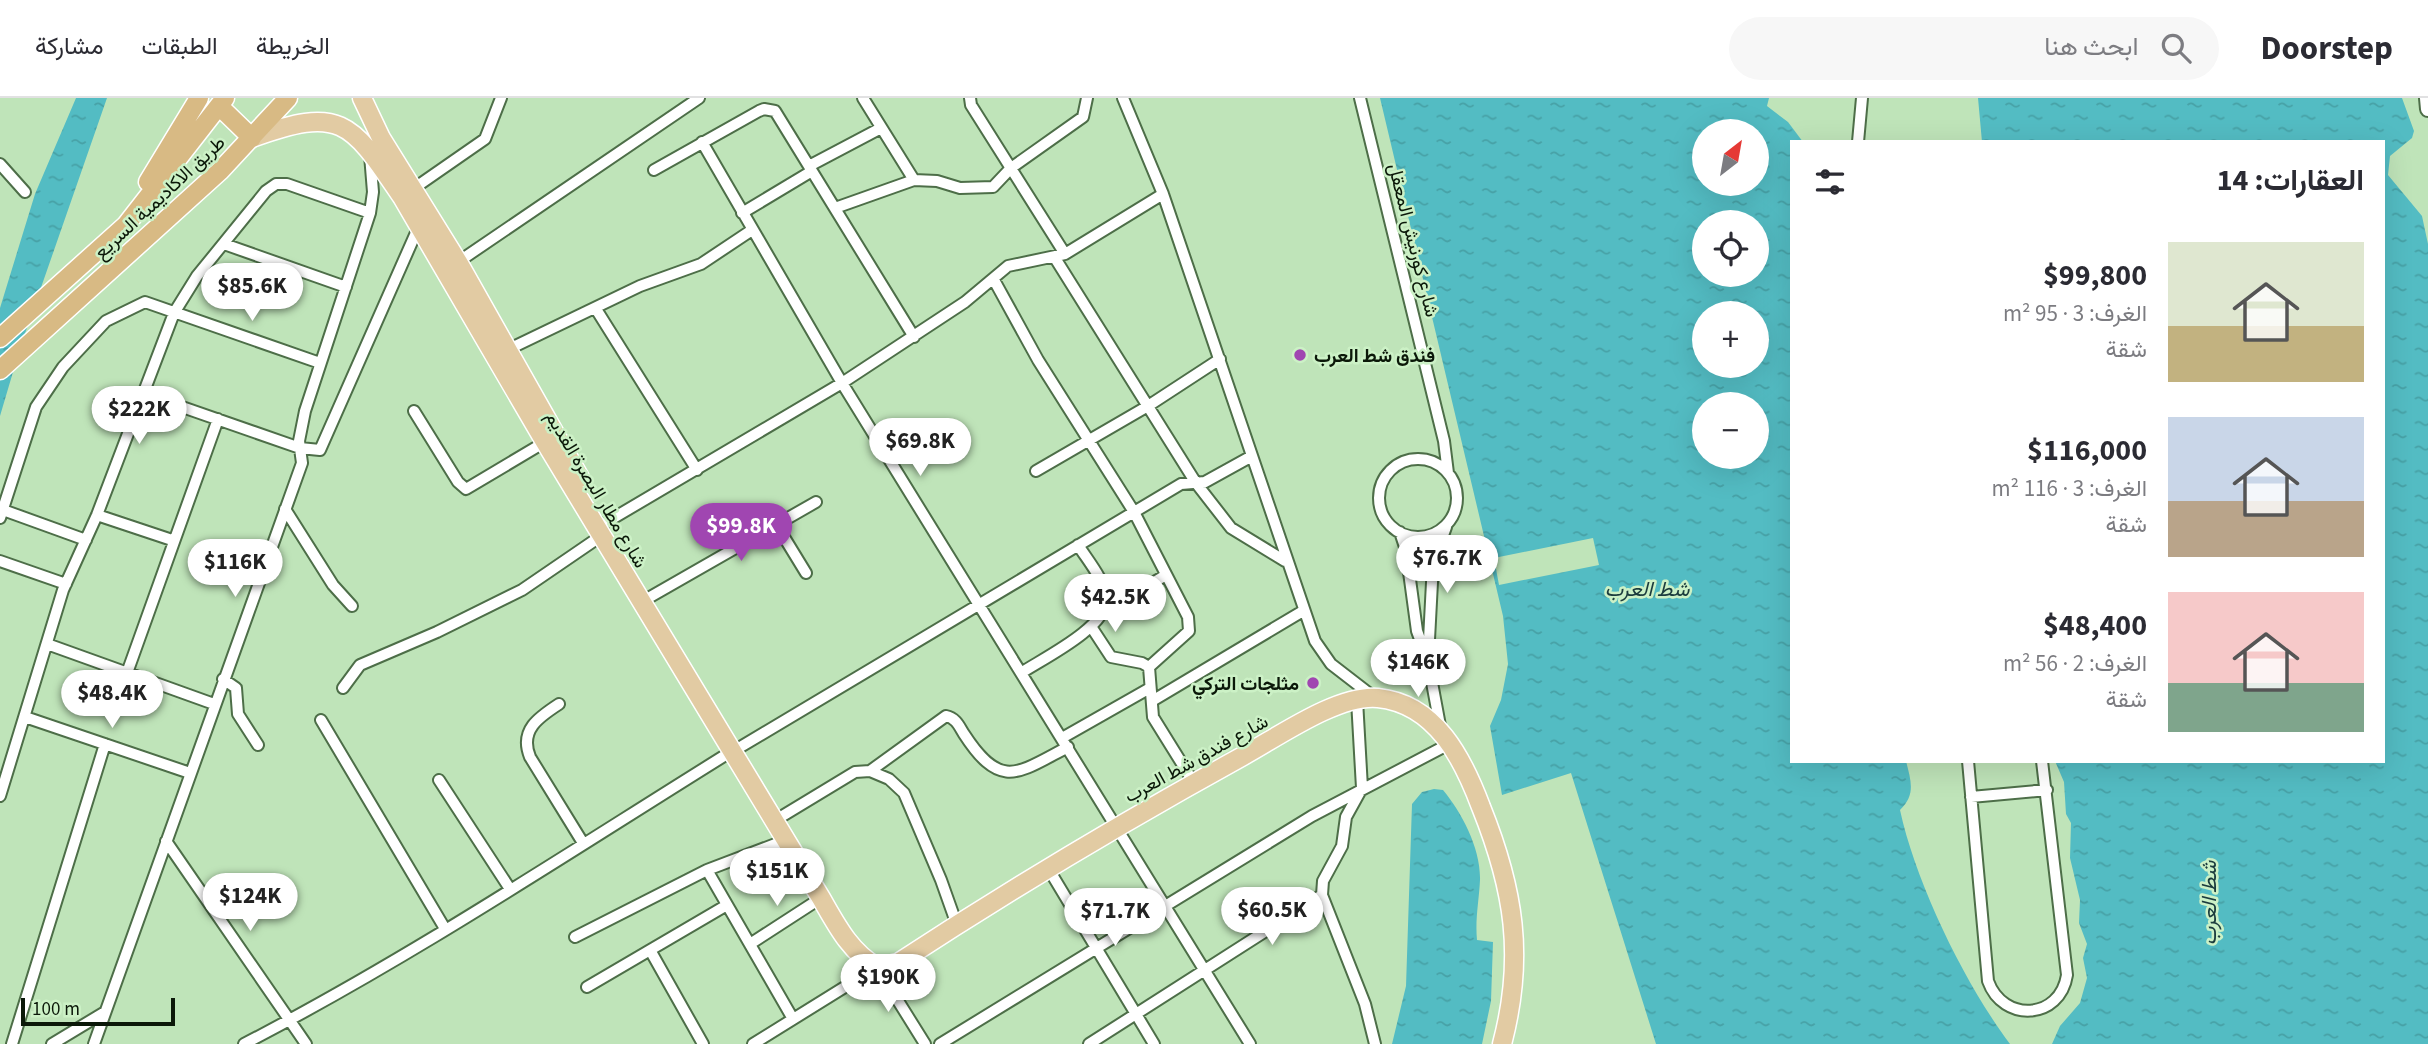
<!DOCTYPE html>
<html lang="ar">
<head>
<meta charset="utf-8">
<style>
  :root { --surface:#fff; --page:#f7f7f7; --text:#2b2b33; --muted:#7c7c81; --line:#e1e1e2; --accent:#a046b1 }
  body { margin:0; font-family:"Source Sans 3",Vazirmatn,sans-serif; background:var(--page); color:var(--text); direction:rtl; height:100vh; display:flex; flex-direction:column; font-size:26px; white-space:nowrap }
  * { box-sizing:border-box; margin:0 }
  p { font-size:23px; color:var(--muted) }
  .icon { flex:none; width:38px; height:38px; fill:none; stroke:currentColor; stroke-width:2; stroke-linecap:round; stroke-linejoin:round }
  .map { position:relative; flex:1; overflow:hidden; direction:ltr }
  .drawer { position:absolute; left:1790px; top:42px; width:595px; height:623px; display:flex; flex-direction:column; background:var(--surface); border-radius:0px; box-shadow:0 7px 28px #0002; direction:rtl }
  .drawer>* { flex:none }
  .needle { width:46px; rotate:31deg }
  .buttons { position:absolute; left:1692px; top:21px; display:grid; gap:14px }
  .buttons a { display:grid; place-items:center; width:77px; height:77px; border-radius:50%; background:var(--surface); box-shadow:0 7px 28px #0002; font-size:35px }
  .scale { position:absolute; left:21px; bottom:18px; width:154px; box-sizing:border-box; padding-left:7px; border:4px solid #0b1809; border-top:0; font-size:19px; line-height:24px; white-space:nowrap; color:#0b1809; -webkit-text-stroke:5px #ccf1c6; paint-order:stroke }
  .price { position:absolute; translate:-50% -60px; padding:0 16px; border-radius:24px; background:#fff; color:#222; font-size:23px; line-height:46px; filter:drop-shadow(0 2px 4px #0008) }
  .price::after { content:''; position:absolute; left:50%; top:42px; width:21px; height:16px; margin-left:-10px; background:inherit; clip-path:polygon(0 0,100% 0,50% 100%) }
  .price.on { background:var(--accent); color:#fff }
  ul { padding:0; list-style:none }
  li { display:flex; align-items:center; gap:21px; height:175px; padding:0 21px }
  li span { display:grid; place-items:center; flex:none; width:196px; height:140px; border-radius:0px; color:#555 }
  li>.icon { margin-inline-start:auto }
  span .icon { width:84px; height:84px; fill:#fffc; stroke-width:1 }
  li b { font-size:30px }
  h2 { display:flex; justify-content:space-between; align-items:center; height:84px; padding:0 21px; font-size:30px }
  header { display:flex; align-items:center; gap:42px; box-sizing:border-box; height:98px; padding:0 35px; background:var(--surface); border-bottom:2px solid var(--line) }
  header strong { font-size:33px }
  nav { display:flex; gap:38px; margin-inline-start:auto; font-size:24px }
  .search { width:490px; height:63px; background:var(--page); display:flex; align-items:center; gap:18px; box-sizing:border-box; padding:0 24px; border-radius:38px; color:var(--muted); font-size:26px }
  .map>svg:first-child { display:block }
</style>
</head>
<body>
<header>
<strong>Doorstep</strong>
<div class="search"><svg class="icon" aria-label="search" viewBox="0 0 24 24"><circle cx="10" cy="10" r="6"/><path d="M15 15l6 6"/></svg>ابحث هنا</div>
<nav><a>الخريطة</a><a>الطبقات</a><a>مشاركة</a></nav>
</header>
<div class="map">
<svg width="2428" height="946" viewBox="0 0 2428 946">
  <defs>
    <pattern id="water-ripples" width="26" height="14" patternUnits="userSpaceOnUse" patternTransform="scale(1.75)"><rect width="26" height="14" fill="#53bcc3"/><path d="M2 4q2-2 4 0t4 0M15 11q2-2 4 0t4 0" fill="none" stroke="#47a1a6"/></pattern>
  </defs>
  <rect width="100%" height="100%" fill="#bfe4b9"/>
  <path fill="url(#water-ripples)" fill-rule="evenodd" d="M76,0h31l-86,247 -21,71v-108l35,-114z
    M1380,0h389l-2,8 21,16 15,20h-11v619h114c5,20 10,34 -6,49 16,74 65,174 110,234h-354l-85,-271 -69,22 -12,-69 11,-26 7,-36 -5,-48zM1704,33h53v53h-53zM1704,124h53v53h-53zM1704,215h53v53h-53zM1704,306h53v53h-53z
    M1978,0h424l12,33 -2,7 -22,18 -2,19 34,41 6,28v800h-376l8,-18 20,-23 7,-25 -4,-20 4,-14 -8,-21 1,-23 -10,-42 1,-35 -5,-9 -2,-32 -9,-21h329v-619h-402z
    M1434,691l9,1c19,23 38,59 37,90 -1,21 -5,39 -3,60l16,2 -2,59 -9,43h-90l14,-58 6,-182 10,-12z"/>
  <path fill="#bfe4b9" d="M1593,440l6,27 -100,20 -5,-27z"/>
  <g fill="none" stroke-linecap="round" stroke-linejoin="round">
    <defs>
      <path id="minor" d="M863,0l51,82
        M970,0l1,7 94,149
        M1123,0l40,96 152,447 16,23 44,34
        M1360,0l84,343 4,32
        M702,44l140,241 408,661
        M1858,44l4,-44
        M0,66l25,28
        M809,68l72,-38
        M654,72l105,-59 5,-2 11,2 139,226
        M413,91l72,-50 16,-41
        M835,110l79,-28 23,1 23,7 33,-1 18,-19 72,-51 4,-19
        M742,115l70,-42
        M224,146l122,43
        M1055,160l141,225 35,45 54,33
        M458,164l241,-164
        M994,182l44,80 96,152 54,105 1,14 -40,36 4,50 41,66
        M596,211l101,161
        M507,252l133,-64 61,-22 51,-34
        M142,295l158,55 20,2 99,-224
        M414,313l44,71 8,7 79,-47
        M1379 400a39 39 0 1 1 78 0a39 39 0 1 1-78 0Z
        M1036,373l112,-65 72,-47
        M285,411l48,76 19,21
        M3,412l83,30
        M97,417l75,25
        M0,420l36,-111 27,-40 43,-46 39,-19 175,61
        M605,425l237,-140 123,-81 43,-36 57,-12 98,-60
        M776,426l30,49
        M1400,434l6,18 11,81 11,30 13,70
        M0,463l66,23
        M650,499l166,-95
        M1102,515l64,-38
        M1092,530l19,29 31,6 7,4
        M47,546l167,60
        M1428,561l5,-96 13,-36
        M127,575l91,-254
        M1021,575c21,-14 87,-46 85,-74 -1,-19 -18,-38 -28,-54
        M223,581l13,9 2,26 20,31
        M343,590l17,-23 77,-33 85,-42 79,-54
        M1357,602l5,88 -16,29 -4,29 -19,35 -1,14 43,109 10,40
        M1152,603l151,-90
        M559,606c-20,13 -40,26 -29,53l53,86
        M25,619l165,56
        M321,622l123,207
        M1062,640l88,-50
        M742,648l439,-262 24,-2 47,-26
        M1968,663l20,220c15,42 72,39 79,-6l-25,-214
        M870,673l76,-55c10,2 13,10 18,18 37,57 54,39 104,13
        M439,682l71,109
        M0,698l63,-206 34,-75 77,-202 23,-37 69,-85 10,-7h11l83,29
        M1971,699l76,-7
        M784,717l71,-43 15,-1 19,8 15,14 37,87 16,45
        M166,743l140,203
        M1048,770l106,176
        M707,772l86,149
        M575,839l132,-67 79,-30
        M750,846l71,-46
        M650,852l53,94
        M587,889l140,-82
        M12,946l93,-300
        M52,946l53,-32
        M94,946l208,-581 -3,-22 6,-30 65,-198 3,-21 -3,-37
        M244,946c168,-87 327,-193 488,-293
        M753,946l124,-77 48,77
        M940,946l372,-228 139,-73
        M1089,946l233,-149"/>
      <path id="tertiary" d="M2427,0l1,11"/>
      <path id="primary" d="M362,0l19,40 77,124 122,216
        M252,40c90,-33 99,-16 150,59l143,245 276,456c15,26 29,54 56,69l21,-4c113,-74 227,-142 345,-207 35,-19 95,-62 135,-58 58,6 85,61 103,109 33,82 44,150 21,237"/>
      <path id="trunk" d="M219,8l33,32
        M148,84l51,-84
        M0,240l126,-113 99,-127
        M0,272l220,-199 68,-73"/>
    </defs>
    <use href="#minor" stroke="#4d6e48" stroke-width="14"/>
    <use href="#tertiary" stroke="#4d6e48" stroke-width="18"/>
    <use href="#primary" stroke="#fff" stroke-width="21"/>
    <use href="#trunk" stroke="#fff" stroke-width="21"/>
    <use href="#minor" stroke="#fff" stroke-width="10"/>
    <use href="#tertiary" stroke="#fff" stroke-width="14"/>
    <use href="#primary" stroke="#e2cba3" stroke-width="18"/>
    <use href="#trunk" stroke="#d8ba84" stroke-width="18"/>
  </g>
  <g fill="#a046b1" stroke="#ccf1c6" stroke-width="2.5">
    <circle cx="1300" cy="257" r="7"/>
    <circle cx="1313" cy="585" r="7"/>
  </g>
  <g text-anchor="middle" stroke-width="5" stroke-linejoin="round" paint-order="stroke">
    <g font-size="19" fill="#0b1809" stroke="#ccf1c6">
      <text transform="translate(159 99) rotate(-43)" y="7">طريق الاكاديمية السريع</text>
      <text transform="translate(1414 142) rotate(76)" y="7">شارع كورنيش المعقل</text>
      <text transform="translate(597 391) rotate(59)" y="7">شارع مطار البصرة القديم</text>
      <text transform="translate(1196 660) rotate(-29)" y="7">شارع فندق شط العرب</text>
    </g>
    <g font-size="19" font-weight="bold" fill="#0b1809" stroke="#ccf1c6" text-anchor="start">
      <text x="1314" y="264">فندق شط العرب</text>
      <text x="1299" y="592" text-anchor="end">مثلجات التركي</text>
    </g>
    <g font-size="21" font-style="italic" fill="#1b3c3e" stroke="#ccf1c6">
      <text x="1647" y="498">شط العرب</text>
      <text transform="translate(2209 805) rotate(-90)" y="7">شط العرب</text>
    </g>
  </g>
</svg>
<div class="buttons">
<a><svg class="needle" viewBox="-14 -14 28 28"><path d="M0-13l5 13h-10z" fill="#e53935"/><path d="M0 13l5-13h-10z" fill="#7c7c81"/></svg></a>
<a><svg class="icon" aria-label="locate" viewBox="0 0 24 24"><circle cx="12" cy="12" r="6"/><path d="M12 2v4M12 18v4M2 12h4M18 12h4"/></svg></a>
<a>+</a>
<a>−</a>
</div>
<div class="scale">100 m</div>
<b class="price" style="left:252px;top:225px">$85.6K</b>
<b class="price" style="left:139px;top:348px">$222K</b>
<b class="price" style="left:920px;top:380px">$69.8K</b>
<b class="price on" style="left:741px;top:465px">$99.8K</b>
<b class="price" style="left:1447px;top:497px">$76.7K</b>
<b class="price" style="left:235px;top:501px">$116K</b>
<b class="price" style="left:1115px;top:536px">$42.5K</b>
<b class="price" style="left:1418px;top:601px">$146K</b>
<b class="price" style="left:112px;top:632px">$48.4K</b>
<b class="price" style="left:777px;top:810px">$151K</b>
<b class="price" style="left:250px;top:835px">$124K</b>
<b class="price" style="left:1272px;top:849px">$60.5K</b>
<b class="price" style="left:1115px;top:850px">$71.7K</b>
<b class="price" style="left:888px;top:916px">$190K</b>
<section class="drawer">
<h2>العقارات: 14<svg class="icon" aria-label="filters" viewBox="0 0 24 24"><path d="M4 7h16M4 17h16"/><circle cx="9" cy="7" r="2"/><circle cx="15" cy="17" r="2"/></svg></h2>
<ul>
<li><span style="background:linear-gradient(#dfe7d0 60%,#c2b280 0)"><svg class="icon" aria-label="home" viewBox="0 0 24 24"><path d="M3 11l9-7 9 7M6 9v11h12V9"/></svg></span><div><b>$99,800</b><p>الغرف: 3 · 95 m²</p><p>شقة</p></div></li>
<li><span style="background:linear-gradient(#c9d6e8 60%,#b9a48a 0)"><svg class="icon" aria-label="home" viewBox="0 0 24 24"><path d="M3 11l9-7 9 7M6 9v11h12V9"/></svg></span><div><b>$116,000</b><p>الغرف: 3 · 116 m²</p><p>شقة</p></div></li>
<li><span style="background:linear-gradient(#f6c9c9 65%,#7fa58c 0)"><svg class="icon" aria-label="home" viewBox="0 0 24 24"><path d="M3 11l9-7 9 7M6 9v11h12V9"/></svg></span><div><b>$48,400</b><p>الغرف: 2 · 56 m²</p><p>شقة</p></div></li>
</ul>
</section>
</div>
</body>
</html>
